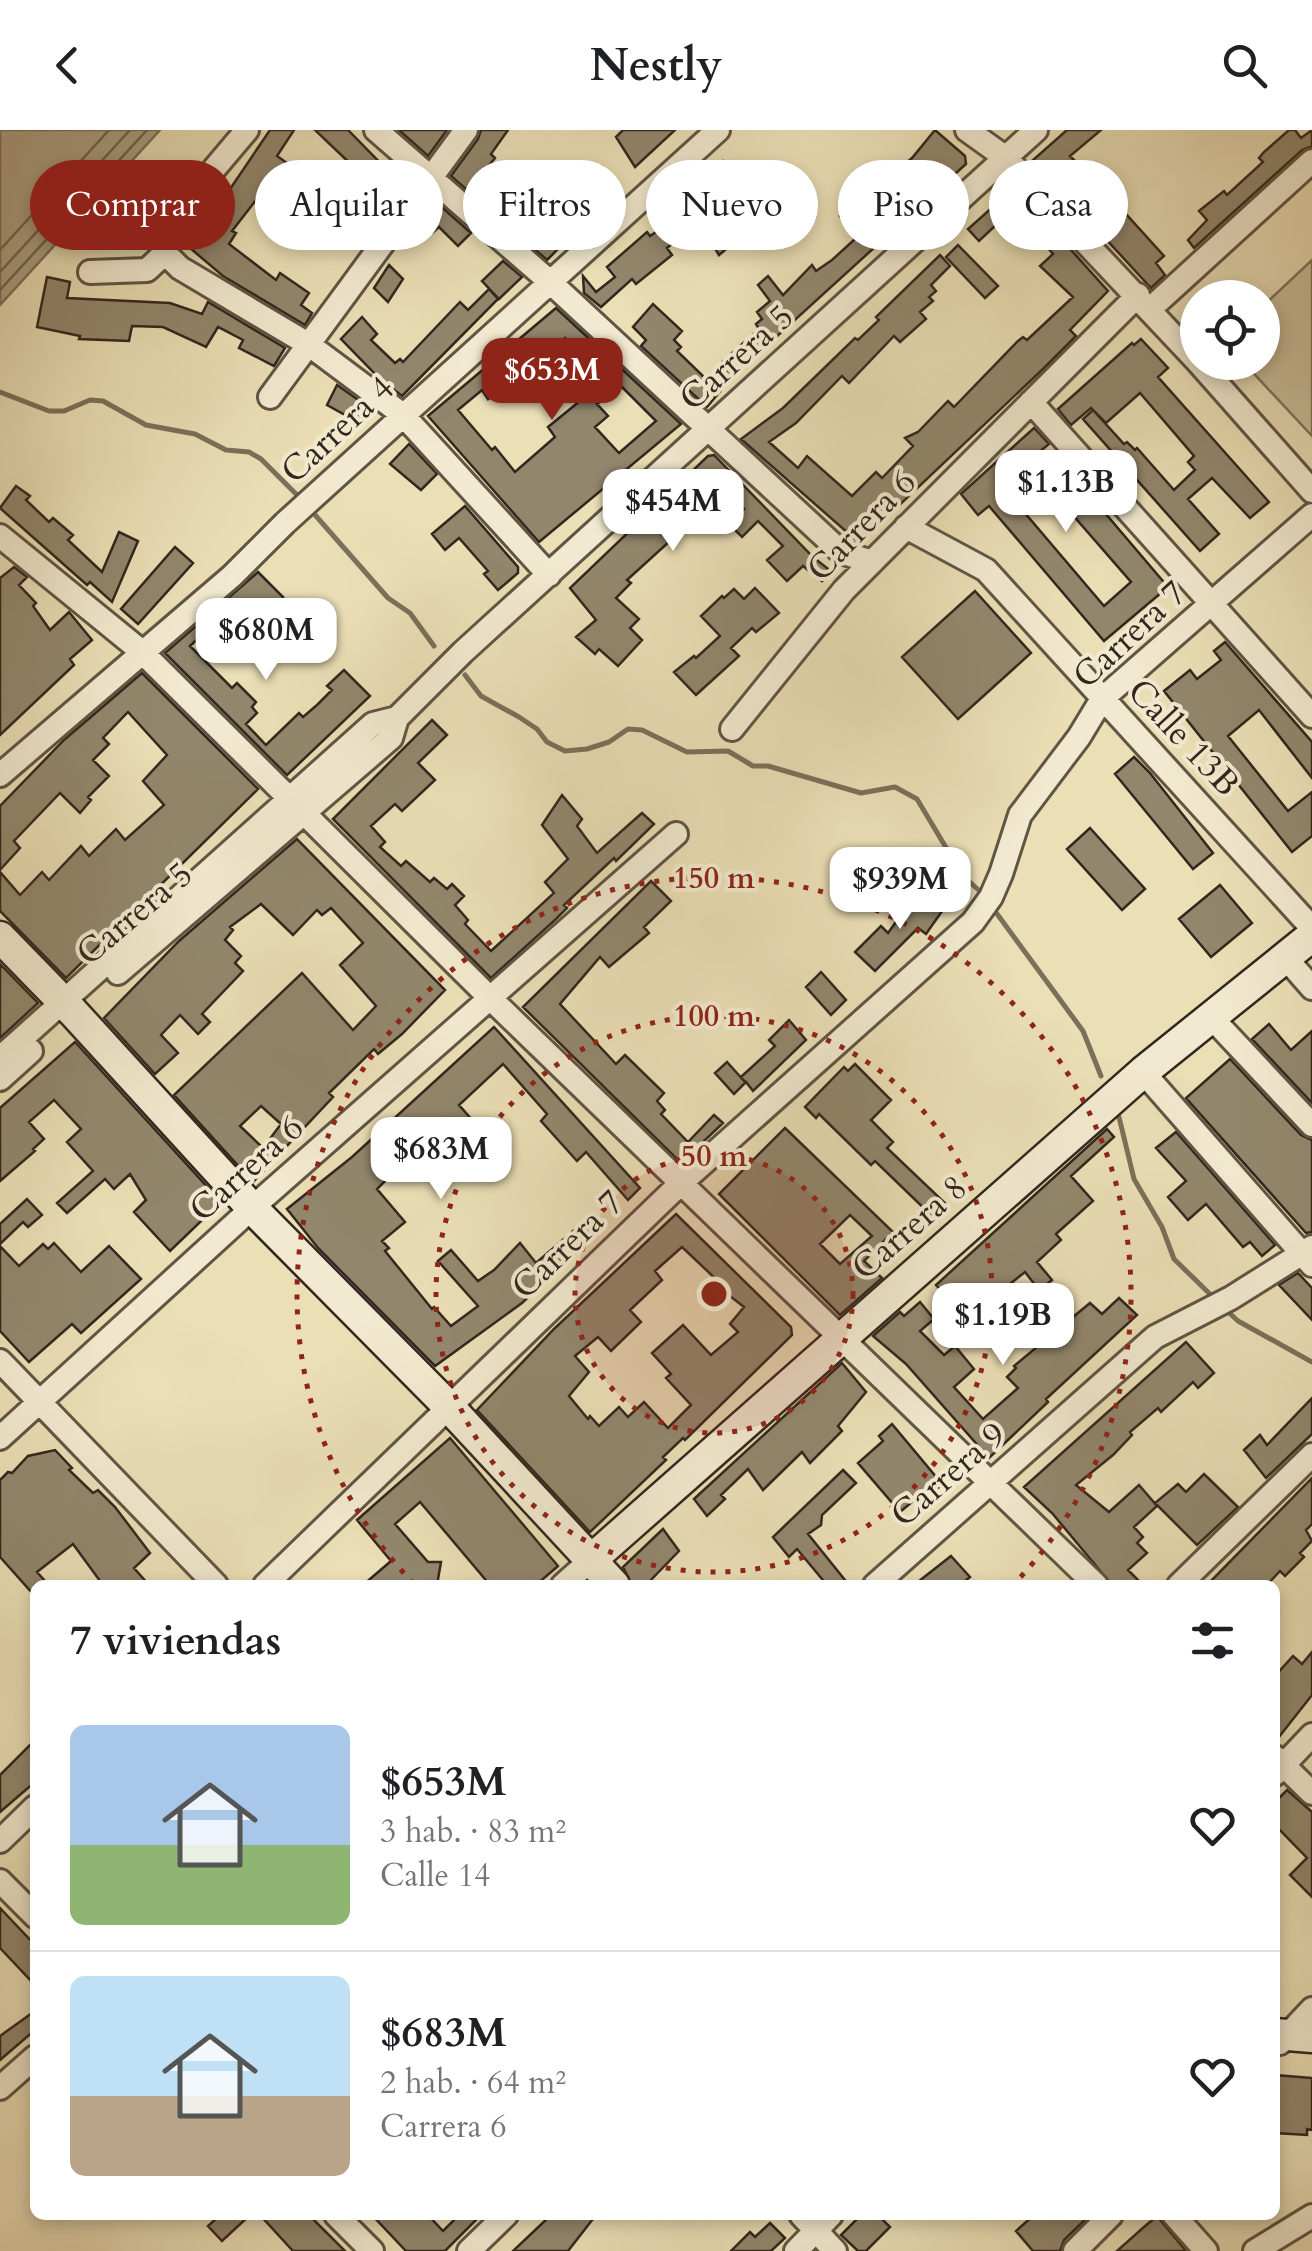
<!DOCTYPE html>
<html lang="es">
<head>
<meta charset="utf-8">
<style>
  :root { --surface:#fff; --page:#f6f6f6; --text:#202124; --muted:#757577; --line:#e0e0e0; --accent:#8f2418 }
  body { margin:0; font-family:Cardo,serif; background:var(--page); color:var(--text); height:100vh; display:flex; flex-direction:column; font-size:38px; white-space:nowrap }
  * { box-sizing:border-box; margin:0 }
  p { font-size:32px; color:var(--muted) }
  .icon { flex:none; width:55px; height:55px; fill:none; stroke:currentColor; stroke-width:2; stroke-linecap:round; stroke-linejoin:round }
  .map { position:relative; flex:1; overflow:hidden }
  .drawer { position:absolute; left:30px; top:1450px; width:1250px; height:640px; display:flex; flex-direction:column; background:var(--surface); border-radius:15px; box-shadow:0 5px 15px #0003 }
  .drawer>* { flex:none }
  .top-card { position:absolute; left:30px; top:30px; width:1252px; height:90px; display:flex; gap:20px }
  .controls { position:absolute; left:1180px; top:150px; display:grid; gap:20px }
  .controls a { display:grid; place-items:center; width:100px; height:100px; border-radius:50%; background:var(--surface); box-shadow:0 5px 15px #0003; font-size:50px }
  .price { position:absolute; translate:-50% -85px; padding:0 22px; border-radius:20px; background:#fff; color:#222; font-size:32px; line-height:65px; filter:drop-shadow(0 2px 5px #0008) }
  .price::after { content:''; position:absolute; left:50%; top:60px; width:30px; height:22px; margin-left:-15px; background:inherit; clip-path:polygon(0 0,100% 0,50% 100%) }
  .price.current { background:var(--accent); color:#fff }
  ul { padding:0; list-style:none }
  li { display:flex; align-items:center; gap:30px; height:250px; padding:0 40px }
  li+li { border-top:2px solid var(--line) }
  li span { display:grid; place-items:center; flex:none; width:280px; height:200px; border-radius:15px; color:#555 }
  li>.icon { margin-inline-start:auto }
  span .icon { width:120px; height:120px; fill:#fffc; stroke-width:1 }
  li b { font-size:42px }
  h2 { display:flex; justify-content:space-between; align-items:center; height:120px; padding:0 40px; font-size:42px }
  .tag { padding:0 35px; border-radius:45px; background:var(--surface); box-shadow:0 5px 15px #0003; font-size:35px; line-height:90px }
  .tag.current { background:var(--accent); color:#fff }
  header { display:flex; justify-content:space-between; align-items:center; height:130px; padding:0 40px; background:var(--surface); font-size:45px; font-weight:600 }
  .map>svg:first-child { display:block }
</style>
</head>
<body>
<header><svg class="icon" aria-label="back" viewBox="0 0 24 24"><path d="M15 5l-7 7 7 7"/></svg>Nestly<svg class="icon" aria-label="search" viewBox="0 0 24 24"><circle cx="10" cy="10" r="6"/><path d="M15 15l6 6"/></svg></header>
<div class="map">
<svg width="1312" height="2121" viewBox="0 0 1312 2121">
  <rect width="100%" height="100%" fill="#ebdfb6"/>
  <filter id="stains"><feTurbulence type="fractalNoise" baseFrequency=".002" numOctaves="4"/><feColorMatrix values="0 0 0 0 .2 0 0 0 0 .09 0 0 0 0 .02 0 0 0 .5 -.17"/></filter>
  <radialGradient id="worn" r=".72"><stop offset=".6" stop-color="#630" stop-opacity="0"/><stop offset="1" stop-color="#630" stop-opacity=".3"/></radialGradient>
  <path fill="#ccc09c" stroke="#7f745d" stroke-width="2.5" d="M1312,130v176l-68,-73 18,-1 1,-56z"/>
  <path fill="#aca082" stroke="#7b705a" stroke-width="2.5" d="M0,0h160l-160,175z"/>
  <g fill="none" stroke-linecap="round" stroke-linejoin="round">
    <path stroke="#6f6450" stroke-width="2.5" d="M0,120l109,-120
      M0,142l130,-142
      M0,160l147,-160"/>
    <path stroke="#7b705a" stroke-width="5" d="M0,262l49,19h15l26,-11 13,1 43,24 49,9 31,16 23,2 12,7 41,41
      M309,378l79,90 22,15 24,33
      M465,545l16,21 38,21 18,12 10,13 18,9 22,-2 22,-7 19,-13 14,1 45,22 41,-1 25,15h15l93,27 34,-6 22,12 46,77 20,18
      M992,777l91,124 18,45
      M1119,987l15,62 28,48 12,32 40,39
      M1225,1179l13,12 74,41"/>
  </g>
  <path fill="#92876d" stroke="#32271e" stroke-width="2.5" fill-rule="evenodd" d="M270,0h24l-17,26 44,31 -8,11 -36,-25 -45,58 4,2 -7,11 47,36 4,-7 29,20 -8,12 11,8 -7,12 -82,-49 -33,-28z
    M315,0h33l43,44 -12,17z
    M399,0h48l-19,26z
    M481,0h27l-17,24 4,4 -13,16 52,48 3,-3 23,28 -13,13 -96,-84 27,-37z
    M623,0h52l-40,37 -19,-30z
    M935,0l30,26 1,8 -214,195 -2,-3 -43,51 -66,-61 5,-6 -13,-13 20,-23 29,27 -8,9 7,7 -4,4 30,29 16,-19 36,-32 -3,-5 6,-5 -5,-7 13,-11 -12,-16 10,-9 15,19 29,-30 4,6 16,-11 23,-21 -15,-23 20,-14 -5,-8 8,-10 13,-11 7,10 29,-25z
    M1067,0h34l-31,26 24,24 -4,3 20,25 6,-5 48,53 -8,7 9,12 -14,13 -118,-128z
    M1289,0h6l6,8 11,-8v16l-10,4 -108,98 -6,-8 19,-20 -8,-9 25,-20 3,4 36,-33 -4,-4 5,-6z
    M723,31l23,33 -20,18 5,8 -11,9 11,16 -12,10 -10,-16 5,-5 -7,-7 -4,3 -5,-8 -31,26 5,7 -36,29 -4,-5 -31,28 -17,-14 -1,-17 13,16 19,-15 -8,-10 40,-35 3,4 21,-14 -7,-11z
    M602,37l14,19 -39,40 -24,-33 28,-14 4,5z
    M1014,58l15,17 -26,23 -5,-5 -19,18 -11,-12z
    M436,72l35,31 -13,13 -19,-19 -7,6 -13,-13z
    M1054,101l54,60 -38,39 6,6 -32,32 -152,144 -8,-7 -27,36 -116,-102 42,-31 72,-70 3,2 21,-20 -3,-3 64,-62 10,11 -19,19 5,6 -7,6 4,4 -13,11 6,7 -26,23 -6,-6 -45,47 -7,-7 -46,47 -27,19 29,26 9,-12 45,40 24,-24 6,6 31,-32 -8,-8 13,-6 30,-31 6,6 64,-66 5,-4 4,3 46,-43 -33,-31 13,-12 -10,-12z
    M958,115l40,41 -13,12 -39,-41z
    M503,131l19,16 -23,22 -17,-18z
    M389,135l14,14 -15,23 -14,-14z
    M47,147l23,5 -3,16 103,5 32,11 6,-12 77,46 -11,18 -35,-18 4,-8 -25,-13 -12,20 -43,-20 -31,-1 -3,15 -50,-2 1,-3 -43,-9z
    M489,159l9,10 -96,97 -22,-17 -39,-40 21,-22 15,17 -6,6 24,23 5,-4 3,3 57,-60 8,8z
    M556,178l125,116 -142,118 -111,-126zM565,208l25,31 -2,2 8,7 -4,3 5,6 -49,40 7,10 -40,35 -20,-25 -3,3 -34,-40 24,-20 6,9 24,-21 3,4zM622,257l34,34 -37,32 -24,-26 13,-11 -11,-12z
    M1141,209l27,29 -10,9 111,125 -19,16 -38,-40 -24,21 31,35 -19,17 -117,-132 10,-9 31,34 3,-2 8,8 2,-2 37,42 21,-20 -7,-8 6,-6 -54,-63 -34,30 -15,-15 -20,17 -13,-16 74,-66 2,2z
    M337,255l30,21 -9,16 -31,-17z
    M1034,298l15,16 -12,10 12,15 -36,30 91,107 27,-24 -73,-84 3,-2 -13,-15 17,-15 103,121 -64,54 -115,-135 -11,9 -17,-21z
    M409,314l28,30 -16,16 -31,-26z
    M714,325l99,102 19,15 -10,9 -19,-15 -16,15 -20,-21 16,-14 -25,-25 -16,16 -13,-13 15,-15 -19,-20 -35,32 -3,-3 -21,19 4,4 -43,39 4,3 -15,15 23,21 -9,9 12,12 -24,26 -19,-17 -4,5 -19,-17 20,-17 -26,-32 138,-132z
    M16,356l14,10 -4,4 23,22 4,-4 20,17 -5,5 34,32 17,-40 19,9 -26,61 -22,-20 -3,3 -87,-77z
    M465,376l53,61v6l-20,17 -14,-16 4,-3 -29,-33 -14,12 -13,-16z
    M175,417l18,16 -55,61 -17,-15z
    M14,437l13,10 -8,8 17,18 -3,3 17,24 19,-18 23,28 -22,19 4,6 -74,70v-157z
    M258,442l25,25 -31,32 -21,-21 -41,38 42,42 5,-5 19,19 -4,5 5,6 -11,11 20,21 33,-32 4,4 14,-12 15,-15 -5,-4 17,-16 26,26 -83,79 -122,-122z
    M755,458l24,25 -23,19 -4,-4 -21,20 8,8 -43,39 -22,-23 20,-16 2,2 24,-22 -19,-20 21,-20 2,2 10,-9 10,10z
    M975,461l56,62 -73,66 -56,-62z
    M1225,512l87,100v36l-53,-68 -31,26 60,75 24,-19v44l-20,16 -128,-161 26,-21 7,9 24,-19 -7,-9z
    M142,543l116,116 -192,189 -66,-67v-39l20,23 22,-23 7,8 32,-34 8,10 27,-27 9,11 39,-35 -21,-24 24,-26 -39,-43 -25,26 6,6 -16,16 16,16 -21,21 3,3 -11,13 -20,-20 -46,48 6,7 -20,22v-64l64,-66z
    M432,590l15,15 -29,28 17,17 -33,31 -7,-7 -24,22 14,16 -5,5 21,19 5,-5 24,21 4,-4 13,11 5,-5 12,12 -9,9 13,15 -3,4 26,27 63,-58 -9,-11 23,-23 -26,-34 20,-30 20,24 -5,7 20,27 45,-40 12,11 -38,37 -2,-3 -50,47 3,3 -11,11 -65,59 -158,-159z
    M1134,627l16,16 63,80 -20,16 -78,-95z
    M1090,698l55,61 -23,21 -55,-61z
    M297,709l148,151 -43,44 -24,20 -4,-5 -45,44 4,4 -80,85 -79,-87 128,-122 51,57 23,-24 -36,-41 23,-22 -32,-35 -9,7 -5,-5 -24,25 -32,-31 -31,23 3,3 -8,10 16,16 -6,7 8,8 -41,43 8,8 -12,12 -18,-19 -19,20 17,18 -23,21 -51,-56 75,-77zM261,976l20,18 -18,24 -23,-22z
    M651,751l20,20 -27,26 5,6 -40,34 -9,-10 -40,47 56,60 9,-9 39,38 -7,8 8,9 -4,4 27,28 26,-27 9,8 -42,40 -158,-156z
    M1220,755l32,38 -41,34 -32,-38z
    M934,765l13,9 -21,30 -8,-6 -43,43 -20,-19 26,-26 7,7 23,-32 13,9z
    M0,834l38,39 -38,35z
    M821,842l25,28 -15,15 -25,-28z
    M789,890l17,20 -53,51 -7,-9 -12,12 -19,-21 12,-11 18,20 -4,-5 34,-31 -6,-6z
    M1269,894l22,26 21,-19v72l-60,-64z
    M494,897l146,161 -12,12 -42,-48 -9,9 -36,-40 6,-7 -44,-50 -44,41 38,43 -31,30 -16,-18 -13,11 -19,-23 -41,41 28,33 -23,19 7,7 -4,3 47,58 2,-2 17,19 27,-20 -40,-45 13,-11 27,31 16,-11 26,-27 16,20 51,-44 11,13 -76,71 -87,63 -117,-118 -31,-39 65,-52z
    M75,912l146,160 -51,49 -36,-39 12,-12 -16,-26 -16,15 -9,-10 -38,34 -10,-10 36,-32 -26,-29 14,-13 -27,-29 -25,22 15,17 -11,10 2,2 -35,30v-73z
    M1230,929l71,76 11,5v92l-6,1 -120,-135z
    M855,934l36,36 -20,20 22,22 -6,6 60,57 -13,13 -59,-57 -4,4 -52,-51 -3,4 -11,-11 39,-40 4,4z
    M785,998l108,104 -29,29 18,17 -42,37 -121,-121zM850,1085l22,21 -32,28 -20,-20z
    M1107,999l7,8 -43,39 22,25 -37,33 5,6 -24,22 15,18 -13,10 -14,-18 -35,28 10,11 -20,19 -44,-45z
    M1176,1002l99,113 -13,11 -12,-14 -7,5 -37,-43 -18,16 -20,-23 18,-16 -30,-33z
    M27,1069l15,16 -14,12 -5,-5 -23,22v-20z
    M676,1084l115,113 1,8 -107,105 -2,-2 -20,19 3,3 -76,72 -113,-122 77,-81zM682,1117l38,36 -3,3 27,21 -14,17 8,8 -27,23 -28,-30 -31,28 19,21 -5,4 25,27 -23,23 -24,-26 -16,15 -9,-10 -20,19 -9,-10 -2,3 -19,-23 20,-24 -14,-16 23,-19 13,14 30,-29 -11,-12 32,-30 -7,-9z
    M54,1113l27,29 28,-26 32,33 -60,54 -9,-9 -43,38 -29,-31v-85l19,20 24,-22 5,5z
    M1298,1143l14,15v32l-33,-35z
    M1119,1168l18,17 -91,84 2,3 -59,56 -83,-94 -33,-28 27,-24 4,4 16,-14 14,17 -14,12 24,24 11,-9 19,23 -20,18 29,32 35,-31 -11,-11 9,-9 -2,-2 76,-63 12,11z
    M1186,1212l28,31 -16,15 -5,-6 -32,30 -3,-4 -28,24 2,3 -19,20 -37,30 33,27 30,-27 18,21 -23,21 9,10 -6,6 10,10 -19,17 15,15h-31l-60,-72 -28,-26z
    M842,1233l24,29 -28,34 4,5 -32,32 -8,-11 -39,38 -15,-21 -27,26 4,4 -18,17 -13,-17z
    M1312,1268v36l-46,44 -22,-28 16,-15 7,10z
    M892,1294l50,60 -13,13 -4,-6 -25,21 -42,-49 25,-22 -4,-5z
    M450,1308l108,128 -22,19h-46l-70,-83 -25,22 33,38h13l-4,23h-74l28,-24 -34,-41z
    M55,1320l17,18 -3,2 24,23 5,-3 17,17 35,46 -16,15 15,17h-46l-30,-41 -36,28 8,9 -10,4 -1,10 -34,-38v-77l8,-8 4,1 16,-17z
    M843,1340l13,13 -34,32 -1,10 -13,9 41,51h-22l-30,-36 -8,8 -16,-20z
    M1204,1344l34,33 -41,38 -42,-42 23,-19 8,8z
    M1312,1348v46l-6,6 6,11 -12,12 4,4 -19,19 -5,-5 -13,14h-60z
    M663,1399l16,22 -33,34h-14l-9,-18z
    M951,1426l19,21 -10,8h-46z
    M1312,1522v43l-37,47v-66l18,-20 9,8z
    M35,1610v42l-35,30v-37z
    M1287,1660l25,22v85l-22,-22 17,-17 -32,-33v-23z
    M0,1778l35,37v40l-35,-37z
    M35,1881v19l-35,30v-24z
    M1275,1945l37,3v52l-5,-1v6l-32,-2z
    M220,2085h30l-28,26 -14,-15z
    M260,2085h49l36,36h-52z
    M372,2085h56l15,16 16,-16h22l-36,36h-39z
    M551,2085h45l-28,36h-55z
    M861,2085h17l12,12 -24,24h-8l-17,-16z
    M1034,2085h56l-26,25 -4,11h-27l-17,-20z
    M1157,2086l29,35h-69l27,-24z
    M770,2093l15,15 -14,13h-40l19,-19 5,5z"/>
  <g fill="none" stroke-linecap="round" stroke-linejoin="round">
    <defs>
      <path id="street" d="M376,0l173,151 292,271 31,10
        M967,0l39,28 192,204
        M165,123l15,15 128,76 95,71 146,160
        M165,123l16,-45 66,-78
        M90,142l57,-2 18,-17
        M1150,179l162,-148
        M1198,232l114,129
        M270,267l196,-267
        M1031,272l281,314
        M906,397l80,43 326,358
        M0,406l141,115 349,347 606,587
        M732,599l112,-139 294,-295
        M0,645l232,-199 53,-53 433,-393
        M1284,826l28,32
        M118,843l273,-235 6,-20
        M1211,887l101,108
        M0,928l373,-334 24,-6 66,-66 573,-522
        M1143,942l169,193
        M0,949l31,-28
        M0,1231l216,224
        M0,1308l252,-230 424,-374
        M265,1455l416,-402 292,-261 18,-25 10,-23 19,-59 59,-78 23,-38 210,-184
        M563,1455l28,-25
        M875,1455l280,-248 76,-39 81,-51
        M1179,1455l133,-130
        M1275,1627l37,36
        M1275,1644l37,-39
        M0,1711l35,-34
        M0,1751l35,35
        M1280,1913l32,-34
        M0,1958l35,-31
        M336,2085l36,36
        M801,2085l34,36
        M1174,2085l32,36
        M469,2121l37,-36
        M796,2121l35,-36
        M1075,2121l36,-36
        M1255,2121l57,-35"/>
      <path id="secondary" d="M0,807l73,75 179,196 197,199 165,178
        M591,1430l552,-488 169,-136
        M1275,1904l37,3"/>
    </defs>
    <use href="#street" stroke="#605544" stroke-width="28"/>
    <use href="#secondary" stroke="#32271e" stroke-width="35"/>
    <use href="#street" stroke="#f2ead0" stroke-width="22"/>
    <use href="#secondary" stroke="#f2ead0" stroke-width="30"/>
  </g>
  <circle cx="714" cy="1164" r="139" fill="#8f2418" fill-opacity=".12"/>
  <g fill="none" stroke="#8f2418" stroke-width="5" stroke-dasharray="5 10">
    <circle cx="714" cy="1164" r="139"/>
    <circle cx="714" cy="1164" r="278"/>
    <path d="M414 1454A417 417 0 1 1 1014 1454"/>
  </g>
  <g text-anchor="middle" stroke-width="8" stroke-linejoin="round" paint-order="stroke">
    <g font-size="35" fill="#32271e" stroke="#f2ead0">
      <text transform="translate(736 227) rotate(-42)" y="12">Carrera 5</text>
      <text transform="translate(337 299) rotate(-43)" y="12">Carrera 4</text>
      <text transform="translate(861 395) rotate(-46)" y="12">Carrera 6</text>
      <text transform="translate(1129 504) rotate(-43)" y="12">Carrera 7</text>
      <text transform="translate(1184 607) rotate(47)" y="12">Calle 13B</text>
      <text transform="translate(134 783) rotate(-40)" y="12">Carrera 5</text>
      <text transform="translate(246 1038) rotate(-42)" y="12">Carrera 6</text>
      <text transform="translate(909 1097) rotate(-41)" y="12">Carrera 8</text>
      <text transform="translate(567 1114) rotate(-44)" y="12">Carrera 7</text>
      <text transform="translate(948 1344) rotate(-41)" y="12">Carrera 9</text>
    </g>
  </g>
  <circle cx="714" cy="1164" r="15" fill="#8f2418" stroke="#f2ead0" stroke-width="5"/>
  <g font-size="30" text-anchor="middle" font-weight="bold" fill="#8f2418" stroke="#f2ead0" stroke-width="8" stroke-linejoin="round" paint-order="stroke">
    <text x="714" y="758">150 m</text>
    <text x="714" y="896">100 m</text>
    <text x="714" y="1036">50 m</text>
  </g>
  <rect width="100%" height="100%" filter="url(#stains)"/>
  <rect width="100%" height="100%" fill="url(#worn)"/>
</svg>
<div class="controls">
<a><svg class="icon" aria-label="locate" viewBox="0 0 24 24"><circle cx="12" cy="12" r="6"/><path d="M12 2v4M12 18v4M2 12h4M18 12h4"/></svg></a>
</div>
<b class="price current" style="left:552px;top:293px">$653M</b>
<b class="price" style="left:1066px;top:405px">$1.13B</b>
<b class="price" style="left:673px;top:424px">$454M</b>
<b class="price" style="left:266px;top:553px">$680M</b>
<b class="price" style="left:900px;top:802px">$939M</b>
<b class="price" style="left:441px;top:1072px">$683M</b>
<b class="price" style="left:1003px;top:1238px">$1.19B</b>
<div class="top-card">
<a class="tag current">Comprar</a>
<a class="tag">Alquilar</a>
<a class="tag">Filtros</a>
<a class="tag">Nuevo</a>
<a class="tag">Piso</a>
<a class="tag">Casa</a>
</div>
<section class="drawer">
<h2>7 viviendas<svg class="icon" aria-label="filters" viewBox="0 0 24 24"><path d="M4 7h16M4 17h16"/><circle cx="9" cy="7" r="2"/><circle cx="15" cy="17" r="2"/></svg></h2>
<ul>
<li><span style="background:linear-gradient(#a9c7e8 60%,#8fb573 0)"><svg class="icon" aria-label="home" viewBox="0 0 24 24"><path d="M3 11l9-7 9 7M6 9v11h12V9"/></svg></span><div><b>$653M</b><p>3 hab. · 83 m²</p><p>Calle 14</p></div><svg class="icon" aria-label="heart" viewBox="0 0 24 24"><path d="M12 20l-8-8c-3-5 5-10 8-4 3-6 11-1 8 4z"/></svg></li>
<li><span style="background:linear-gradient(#bfe0f5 60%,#b9a48a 0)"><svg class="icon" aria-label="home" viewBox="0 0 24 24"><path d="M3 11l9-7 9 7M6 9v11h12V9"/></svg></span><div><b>$683M</b><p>2 hab. · 64 m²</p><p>Carrera 6</p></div><svg class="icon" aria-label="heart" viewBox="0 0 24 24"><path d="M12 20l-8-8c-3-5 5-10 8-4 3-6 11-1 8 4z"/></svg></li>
</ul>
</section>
</div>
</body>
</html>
